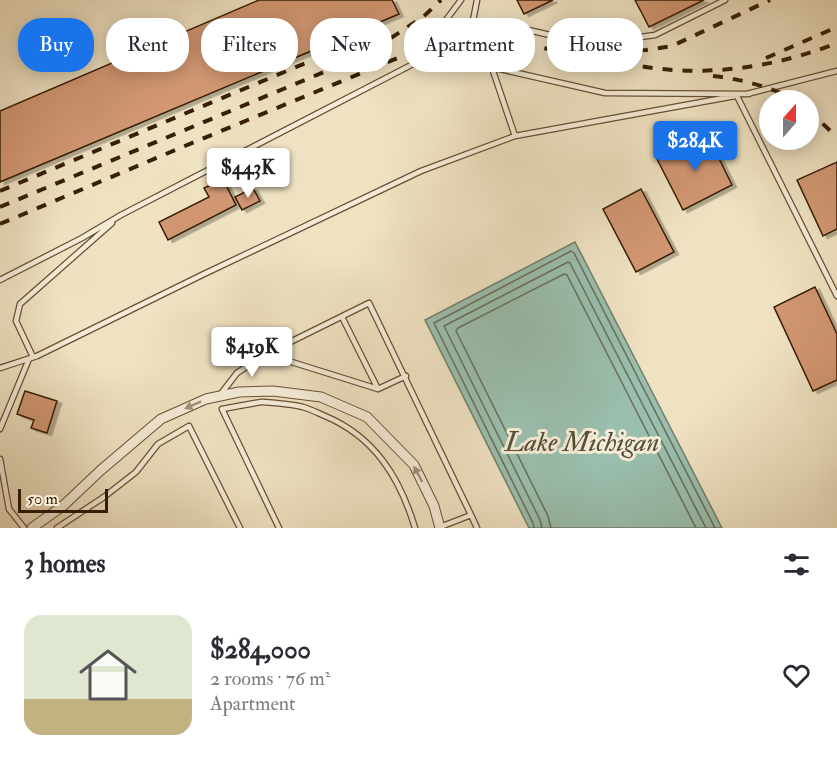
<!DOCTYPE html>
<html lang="en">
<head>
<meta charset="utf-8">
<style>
  :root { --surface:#fff; --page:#f7f7f7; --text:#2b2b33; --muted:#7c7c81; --line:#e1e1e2; --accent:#1a73e8 }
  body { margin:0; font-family:"IM FELL Double Pica",serif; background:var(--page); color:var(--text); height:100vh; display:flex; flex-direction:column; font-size:22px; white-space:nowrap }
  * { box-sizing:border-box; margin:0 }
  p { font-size:20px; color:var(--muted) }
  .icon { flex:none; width:33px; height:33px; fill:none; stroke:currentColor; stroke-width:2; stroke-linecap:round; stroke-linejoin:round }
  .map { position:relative; height:528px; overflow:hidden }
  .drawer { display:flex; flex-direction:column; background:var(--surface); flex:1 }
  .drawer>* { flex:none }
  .hud { position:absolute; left:18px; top:18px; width:801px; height:54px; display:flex; gap:12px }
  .needle { width:39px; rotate:21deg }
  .buttons { position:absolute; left:759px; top:90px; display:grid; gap:12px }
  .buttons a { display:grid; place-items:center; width:60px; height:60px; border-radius:50%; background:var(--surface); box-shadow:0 3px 15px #0003; font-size:30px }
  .scale { position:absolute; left:18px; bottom:15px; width:90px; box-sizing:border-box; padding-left:6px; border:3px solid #371e06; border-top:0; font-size:16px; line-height:21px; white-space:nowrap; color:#371e06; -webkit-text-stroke:4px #f5ecd7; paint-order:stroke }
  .price { position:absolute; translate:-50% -51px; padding:0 14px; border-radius:6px; background:#fff; color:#222; font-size:20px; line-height:39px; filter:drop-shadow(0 2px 3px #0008) }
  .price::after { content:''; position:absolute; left:50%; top:36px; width:18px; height:14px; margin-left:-9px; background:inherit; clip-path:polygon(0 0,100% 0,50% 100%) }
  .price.on { background:var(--accent); color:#fff }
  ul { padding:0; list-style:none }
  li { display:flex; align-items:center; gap:18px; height:150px; padding:0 24px }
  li+li { border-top:2px solid var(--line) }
  li span { display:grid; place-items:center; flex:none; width:168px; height:120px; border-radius:18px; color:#555 }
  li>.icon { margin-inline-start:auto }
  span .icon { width:72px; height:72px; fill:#fffc; stroke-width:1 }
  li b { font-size:26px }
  h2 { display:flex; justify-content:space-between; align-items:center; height:72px; padding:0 24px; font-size:26px }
  .pill { padding:0 21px; border-radius:24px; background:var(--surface); box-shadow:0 3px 15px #0003; font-size:21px; line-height:54px }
  .pill.on { background:var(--accent); color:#fff }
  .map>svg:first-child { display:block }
</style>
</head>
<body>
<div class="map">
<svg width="837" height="528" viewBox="0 0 837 528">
  <defs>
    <filter id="shadow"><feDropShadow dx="4.5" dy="2.5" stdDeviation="0" flood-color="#0004"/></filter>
  </defs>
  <rect width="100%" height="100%" fill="#efe2c2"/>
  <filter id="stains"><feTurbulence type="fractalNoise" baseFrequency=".00333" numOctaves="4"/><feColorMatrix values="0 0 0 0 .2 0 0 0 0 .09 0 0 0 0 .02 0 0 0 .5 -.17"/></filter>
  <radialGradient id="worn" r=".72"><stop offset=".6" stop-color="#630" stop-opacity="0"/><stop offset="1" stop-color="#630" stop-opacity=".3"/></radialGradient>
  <path fill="#9abfae" stroke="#727f6b" stroke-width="1.5" d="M575,242l147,286h-193l-104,-208z"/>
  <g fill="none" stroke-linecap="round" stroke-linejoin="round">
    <path stroke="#686e5a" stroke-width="1.5" d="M534,528l-1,-5 -99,-200 137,-72 3,2 141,275
      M542,528l-2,-8 -96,-194 124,-64 2,1 136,265
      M551,528l-3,-12 -92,-185 2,-3 106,-54 3,1 129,253"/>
  </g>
  <path fill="#d19772" stroke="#371e06" stroke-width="1.5" filter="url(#shadow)" d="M259,0h133l7,14 -399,168v-71z
    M517,0h36l-29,14z
    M635,0h69l-55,27z
    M707,134l25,51 -49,25 -26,-51z
    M837,162v67l-14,7 -26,-56z
    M223,179l13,26 -68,35 -9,-18 50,-25 -5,-9z
    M253,188l7,13 -18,9 -7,-13z
    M641,189l33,63 -38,20 -33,-63z
    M815,287l22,47v46l-24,11 -39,-84z
    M25,391l32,10 -10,32 -16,-5 3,-8 -17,-6z"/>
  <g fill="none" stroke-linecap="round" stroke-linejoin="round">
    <defs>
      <path id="lane" d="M472,26l43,1 57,13h47l36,-5 70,-35
        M421,63l19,-35 21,-28
        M747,94l90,-23
        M737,96l100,200
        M515,136l220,-40
        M0,280l82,-42 39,-23 294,-152 25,-3 25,1 140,32 144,1
        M342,317l36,72 28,-13
        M266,354l112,35
        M33,357l-17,-36 4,-17 92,-81
        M0,368l37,-12 167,-82 217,-103 94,-35 -23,-68 -16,-26 -4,-16 5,-26
        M220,395l17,-22 29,-19 103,-51 102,212 -31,12
        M0,429l29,-70
        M0,459l9,50 15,19
        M471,515l6,13
        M57,528l47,-31 32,-25 22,-28 31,-18 51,102
        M279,528l-57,-119 39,-7c14,1 29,2 42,5 7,2 15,6 22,9 50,21 75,62 90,112"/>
      <path id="street" d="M32,528l32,-23 37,-35 60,-51 45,-20 33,-7 34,-1 48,6 46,20 47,48 20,41 6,22"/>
    </defs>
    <use href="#lane" stroke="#654f35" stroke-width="7"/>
    <use href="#street" stroke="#654f35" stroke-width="11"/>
    <use href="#lane" stroke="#f5ecd7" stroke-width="4.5"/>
    <use href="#street" stroke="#f5ecd7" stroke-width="9"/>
    <path stroke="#371e06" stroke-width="4" stroke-dasharray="10 10" stroke-linecap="butt" d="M374,49l49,-32 18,-17
      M598,53l48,-3 26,-4 98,-46
      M766,58l71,-31
      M713,76c29,3 57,11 83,24
      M808,110l29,27
      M0,191l332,-139
      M0,207l348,-145 33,-18
      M0,224l180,-76 225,-93 71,-13 24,-1c51,7 102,20 153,27 62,8 126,-2 184,-25"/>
  </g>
  <defs><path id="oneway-solid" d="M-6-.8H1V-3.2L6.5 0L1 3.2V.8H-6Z" transform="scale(1.5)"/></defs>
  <g fill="#a08f79">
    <use href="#oneway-solid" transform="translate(193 405) rotate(156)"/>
    <use href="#oneway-solid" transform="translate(418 474) rotate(-118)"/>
  </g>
  <g text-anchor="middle" stroke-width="6" stroke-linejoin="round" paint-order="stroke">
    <g font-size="27" font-style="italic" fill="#554e38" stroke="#f5ecd7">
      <text x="582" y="451">Lake Michigan</text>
    </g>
  </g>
  <rect width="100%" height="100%" filter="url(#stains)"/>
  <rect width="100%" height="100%" fill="url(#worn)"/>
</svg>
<div class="buttons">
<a><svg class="needle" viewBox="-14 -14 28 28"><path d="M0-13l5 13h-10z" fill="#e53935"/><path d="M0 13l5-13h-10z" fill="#7c7c81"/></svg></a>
</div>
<div class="scale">50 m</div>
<b class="price on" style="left:695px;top:172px">$284K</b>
<b class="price" style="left:248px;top:199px">$443K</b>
<b class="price" style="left:252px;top:378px">$419K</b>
<div class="hud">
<a class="pill on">Buy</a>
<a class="pill">Rent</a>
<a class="pill">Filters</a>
<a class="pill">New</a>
<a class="pill">Apartment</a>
<a class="pill">House</a>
</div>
</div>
<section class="drawer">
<h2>3 homes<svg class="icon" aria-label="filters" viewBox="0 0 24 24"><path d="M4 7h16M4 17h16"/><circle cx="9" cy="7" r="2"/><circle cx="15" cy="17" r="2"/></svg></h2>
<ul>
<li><span style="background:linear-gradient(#dfe7d0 70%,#c2b280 0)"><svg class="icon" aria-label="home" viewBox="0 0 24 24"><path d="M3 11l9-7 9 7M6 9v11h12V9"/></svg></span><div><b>$284,000</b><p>2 rooms · 76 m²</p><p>Apartment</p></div><svg class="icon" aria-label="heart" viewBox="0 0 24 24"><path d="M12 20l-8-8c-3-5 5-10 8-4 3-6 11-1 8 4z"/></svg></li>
</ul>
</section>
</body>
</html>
